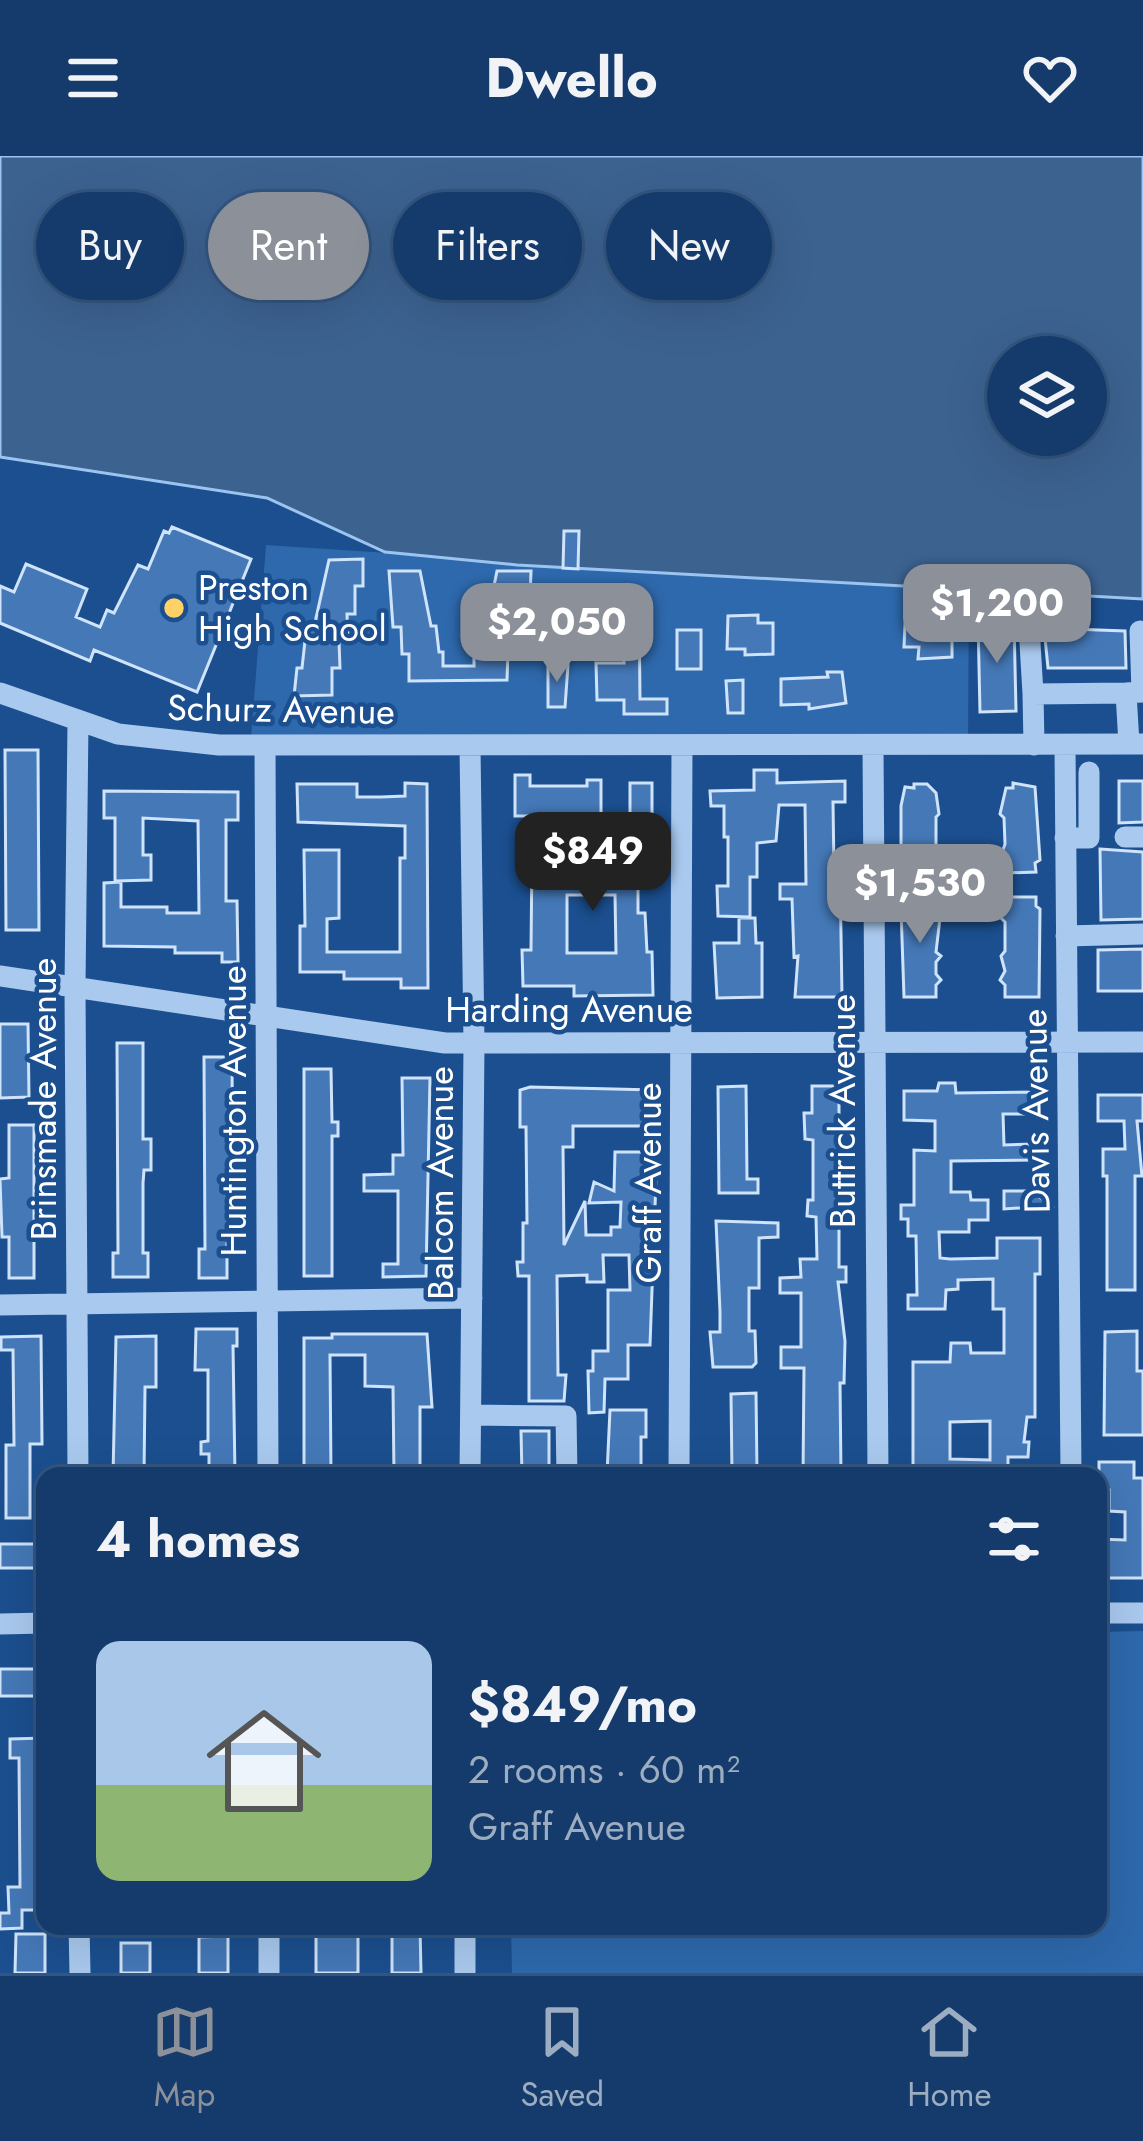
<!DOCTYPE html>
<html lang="en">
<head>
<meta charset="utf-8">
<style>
  :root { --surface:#143b6b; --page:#1d4271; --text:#f1f3f6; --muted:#9dadc1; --line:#33557e; --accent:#8c9099 }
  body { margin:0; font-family:Jost,sans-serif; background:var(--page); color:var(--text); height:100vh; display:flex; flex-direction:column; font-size:45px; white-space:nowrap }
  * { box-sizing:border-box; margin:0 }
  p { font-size:39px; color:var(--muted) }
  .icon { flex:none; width:66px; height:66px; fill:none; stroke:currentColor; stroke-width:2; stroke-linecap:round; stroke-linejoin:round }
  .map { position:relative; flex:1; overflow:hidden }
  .drawer { position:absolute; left:36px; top:1311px; width:1071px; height:468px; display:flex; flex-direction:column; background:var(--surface); border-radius:24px; box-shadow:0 12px 48px #0002,0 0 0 3px var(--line) }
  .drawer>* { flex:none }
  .hud { position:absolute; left:36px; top:36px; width:1071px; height:108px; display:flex; gap:24px }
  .buttons { position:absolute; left:987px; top:180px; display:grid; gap:24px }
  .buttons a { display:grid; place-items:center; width:120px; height:120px; border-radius:50%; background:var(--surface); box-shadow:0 12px 48px #0002,0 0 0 3px var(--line); font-size:60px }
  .price { position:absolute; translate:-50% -102px; padding:0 27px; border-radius:24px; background:var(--accent); color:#fff; font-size:39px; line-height:78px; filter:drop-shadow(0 3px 6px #0008) }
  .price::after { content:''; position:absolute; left:50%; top:72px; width:36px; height:27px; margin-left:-18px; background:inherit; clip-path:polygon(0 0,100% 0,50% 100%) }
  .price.selected { background:#222; color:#fff }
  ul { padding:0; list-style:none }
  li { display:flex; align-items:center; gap:36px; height:300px; padding:0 60px }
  li span { display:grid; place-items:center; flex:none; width:336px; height:240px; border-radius:24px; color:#555 }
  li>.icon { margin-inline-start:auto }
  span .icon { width:144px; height:144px; fill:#fffc; stroke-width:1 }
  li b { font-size:51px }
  h2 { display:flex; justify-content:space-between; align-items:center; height:144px; padding:0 60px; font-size:51px }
  .pill { padding:0 42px; border-radius:54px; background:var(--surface); box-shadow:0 12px 48px #0002,0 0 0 3px var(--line); font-size:42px; line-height:108px }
  .pill.selected { background:var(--accent); color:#fff }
  header { display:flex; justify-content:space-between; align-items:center; height:156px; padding:0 60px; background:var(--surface); font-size:54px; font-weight:700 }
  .dock { display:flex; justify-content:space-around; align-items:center; height:168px; border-top:3px solid var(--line); background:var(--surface); font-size:33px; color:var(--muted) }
  .dock a { display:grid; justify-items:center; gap:6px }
  .dock .selected { color:var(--accent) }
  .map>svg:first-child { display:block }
</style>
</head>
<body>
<header><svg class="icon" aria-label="menu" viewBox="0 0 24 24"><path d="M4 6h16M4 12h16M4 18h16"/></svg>Dwello<svg class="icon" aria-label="heart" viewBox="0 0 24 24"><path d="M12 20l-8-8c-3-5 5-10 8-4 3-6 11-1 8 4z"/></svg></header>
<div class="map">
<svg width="1143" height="1817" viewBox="0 0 1143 1817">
  <rect width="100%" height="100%" fill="#1b4f8f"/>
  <path fill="#2e69ad" d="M266,389l703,46 -1,150 -717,-3z
    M1143,1475v342h-631l-1,-47h587v-294z"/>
  <path fill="#3c6290" stroke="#9cc4f0" stroke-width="3" fill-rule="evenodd" d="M0,0h1143v443l-626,-34 -132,-13 -118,-54 -267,-41zM1008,201h78v78h-78z"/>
  <path fill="#4478b7" stroke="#cfe3fa" stroke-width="3" fill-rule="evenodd" d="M172,371l79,32 -54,133 -103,-42 -4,11 -90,-38v-37l14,6 12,-28 61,25 -11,28 24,10 7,-17 7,3 24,-48 10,4 16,-38 5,2z
    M564,375h15l-1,38 -15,-1z
    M363,403v27h-8v28h-8l1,27h-9l1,27h-8v27l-38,1 3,-28h5l3,-27h5v-14h4l15,-67z
    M389,415h31l11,55h5l3,26h4v14h31v-14h3l4,-27h5l11,-54h34l-1,27h-7l-1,27h-7v27h-7l-1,28 -98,1v-27h-7l-1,-27h-8z
    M624,451h15l1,92h27v15h-43v-14h-27l-1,-37h28z
    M758,459v8h15v31l-28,1v-6h-18l1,-33z
    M936,463h16v38l-34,2 1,-12h-15l1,-22 31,1z
    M978,465h36l2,90 -36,1z
    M1044,472l81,3 1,37h-78z
    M677,474h24v39h-24z
    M548,509h20l-3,42h-17z
    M827,516h15l4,31 -37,6v-5l-28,1v-26l47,-2z
    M743,524v33h-15l-2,-32z
    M5,594h33l1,180h-33z
    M754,614h23v13l68,-2v21h-12l1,69h6l2,126h-47l3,-41 -4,1 -2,-58h-12v-15h26l-1,-79h-26l-3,36 -19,2v34h-7v40l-32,-1 -1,-30h11v-49h-4v-31h-13l-1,-15 44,-1z
    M515,619h15v11h57v-6h14v46l-55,-1v-9h-31z
    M1119,625h24v41l-24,1z
    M405,627l22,1 1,204h-27v-9h-57v-7h-44v-46h5l-1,-76h35v68l-12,1v33h73v-94h5v-32l-107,-4 -1,-38h60v13h24l24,-1z
    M630,627h22v39l-8,1 1,22 -7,1v67h7l2,39h5l1,43 -79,1v-10h-51l-1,-36h9l1,-97h63v-24h35zM567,739h48l1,58h-49z
    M1013,627l22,4 5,73 -5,3 1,9 -30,1 -4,-20 3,-9 -1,-26 -4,-4 6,-26h7z
    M914,628h13l9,9 3,21 -3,3v56h-31v-9l-4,-3v-55l4,-19 9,1z
    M104,635l134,1v28h-12v81h11l1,61h-16v-9h-47v-6l-71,-1v-63l17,-1v25h46v6h32l-1,-92 -55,-3v37h8v25l-36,1v-63h-11z
    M1100,693l43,3v67l-42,1z
    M905,741h31l4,21 -4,34 5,4 -5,6v12l5,6 -5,5v12h-32l-3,-88z
    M1005,741h31v9l4,3 -1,88h-34v-12l-5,-5 5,-9 -4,-15 4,-5v-29l-4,-4z
    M739,762h16l1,25h6v54l-45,1 -3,-55h25z
    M1143,793v42h-45v-41z
    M0,868h28l1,73 -29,1z
    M117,887h26v96h8v31h-7l-1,13v70h5v24h-35v-24h5z
    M204,901h28l1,187h-6v34h-28v-29h6z
    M304,913h27l1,53h6v14h-6v140h-28z
    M402,922h28l-4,198 -43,1v-13h15v-73h-34v-16l29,-1v-19h10z
    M939,927h16l1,10 82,-1 1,22h-36l1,31 29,-1 1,16 -83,1v31h19l1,8h17v20h-19v12h-30l1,26 10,1 47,-1v-20h43v36h-5v143h-8l-3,25h5l-1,15h-20v18l-95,1v-114h37l1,-19h19l1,10h33v-44h-11v-30l-35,1v9l-12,1 -1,19h-37v-14h9l-1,-59h-8v-17h-7v-14h13v-55l21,1v-30l-31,-1v-29h33zM990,1265v39l-40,-1v-37z
    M746,930l1,93h11v14h-39l-1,-106z
    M812,930h27v181h7v15h-8l7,59 -1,42h-4l1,93h-38l1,-108h-23v-21h20v-54h-21v-15l21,-1 -1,-18h17l-1,-42 -9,-1 1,-16h5v-60l-8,-1 -1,-26h8z
    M530,931l124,3v36h-81v21h-10l1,98 21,-44 1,34h25v-8h9l1,-25 -32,1 5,-21 20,9 1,-39h42l-7,193h-22v34h-23l-1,33 -15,1 -1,-42h5v-20h15v-61h22l-1,-35h-26l1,27h-17v-7l-30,1 1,99h8l-2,26h-35v-125h-11l-1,-14h6v-39h4l-1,-96h-6v-37z
    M1098,939h45v26h-6l5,55h-7v114h-28v-114h-4v-27h22l-1,-28h-26z
    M9,969h25v153h-25v-41h-7l-2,-58 9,-1z
    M1004,1035h28l19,15 -47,3z
    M716,1065l62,2v14l-19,1v50h-10v43h6l1,32 -4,4h-39l-3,-35h10v-20z
    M196,1173h41v17h-4l2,130h-26v-22h-8v-12l7,-1v-71h-13z
    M1137,1175v40h6v64h-39l1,-103z
    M332,1178h95l5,73h-12v69h-26l-1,-89 -28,-1v-31h-35l1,121h-27v-138h28z
    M41,1180l1,108h-12v74h-24v-73h8l-1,-95h-12v-13z
    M156,1180v51h-11l-1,89h-31l3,-139z
    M756,1237l1,80 -25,1 -1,-80z
    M610,1254h36v27h-5v36l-34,1z
    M521,1275h28v45h-27z
    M1099,1306h35v16h9v100h-45v-39l27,1v-28l-16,-1v-21h-10z
    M0,1388h45v24h-45z
    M0,1513h45v27h-45z
    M45,1582v172h-23v18l-22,1v-16h9l-1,-26h12l-1,-129h-9v-19z
    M392,1770h28l1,47h-29z
    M316,1771l42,4v42h-42z
    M16,1778h29v39h-30z
    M228,1780v37h-29v-36z
    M121,1787h29v30h-29z"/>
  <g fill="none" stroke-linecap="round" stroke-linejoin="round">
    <path stroke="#a9c9ee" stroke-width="21" d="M1029,470l4,68
      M0,537l118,41 101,11 924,-1
      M1126,537l16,-1 -2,-61
      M265,589l3,731
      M1034,589l-1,-51 93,-1 3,51
      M1065,589l6,731
      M873,590l5,730
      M1125,681h18
      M1065,682h24v-66
      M1066,780l77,-2
      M0,820l445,67 698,-1
      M0,1149l472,-7
      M471,1259l95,1 1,60
      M78,1320l-3,-489 3,-265
      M470,1320l4,-432 -4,-298
      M679,1320l3,-730
      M1098,1457h45
      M0,1468l45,-1
      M79,1770l1,47
      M269,1770v47
      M465,1772v45"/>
  </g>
  <circle fill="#ffd166" stroke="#1b4f8f" stroke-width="4.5" cx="174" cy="452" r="12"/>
  <g text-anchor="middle" stroke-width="9" stroke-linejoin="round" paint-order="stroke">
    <g font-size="36" fill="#fff" stroke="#1b4f8f" text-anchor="start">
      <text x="198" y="444">Preston<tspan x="198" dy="41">High School</tspan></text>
    </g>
    <g font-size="36" fill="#fff" stroke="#1b4f8f">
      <text transform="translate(281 553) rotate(1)" y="13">Schurz Avenue</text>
      <text x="569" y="866">Harding Avenue</text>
      <text transform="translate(43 943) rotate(-90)" y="13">Brinsmade Avenue</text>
      <text transform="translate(233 955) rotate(-90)" y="13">Huntington Avenue</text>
      <text transform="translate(842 955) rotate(-90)" y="13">Buttrick Avenue</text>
      <text transform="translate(1035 955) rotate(-91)" y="13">Davis Avenue</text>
      <text transform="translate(440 1027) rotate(-90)" y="13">Balcom Avenue</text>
      <text transform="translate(648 1027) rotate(-90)" y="13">Graff Avenue</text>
    </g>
  </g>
</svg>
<div class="buttons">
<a><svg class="icon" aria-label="layers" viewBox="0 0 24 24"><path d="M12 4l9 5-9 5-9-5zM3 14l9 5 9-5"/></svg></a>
</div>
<b class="price" style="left:997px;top:510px">$1,200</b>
<b class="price" style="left:557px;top:529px">$2,050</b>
<b class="price selected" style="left:593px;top:758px">$849</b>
<b class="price" style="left:920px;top:790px">$1,530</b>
<div class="hud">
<a class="pill">Buy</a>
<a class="pill selected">Rent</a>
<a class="pill">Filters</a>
<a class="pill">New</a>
</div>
<section class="drawer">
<h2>4 homes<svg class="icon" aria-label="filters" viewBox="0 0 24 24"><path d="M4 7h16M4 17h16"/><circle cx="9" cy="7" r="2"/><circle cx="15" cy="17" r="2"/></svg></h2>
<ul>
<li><span style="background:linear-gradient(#a9c7e8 60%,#8fb573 0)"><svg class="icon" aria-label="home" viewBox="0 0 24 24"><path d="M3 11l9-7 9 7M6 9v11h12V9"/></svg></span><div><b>$849/mo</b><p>2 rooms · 60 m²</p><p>Graff Avenue</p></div></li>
</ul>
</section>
</div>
<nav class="dock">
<a class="selected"><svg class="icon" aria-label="map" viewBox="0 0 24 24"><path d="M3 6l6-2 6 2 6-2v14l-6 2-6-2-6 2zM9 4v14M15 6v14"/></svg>Map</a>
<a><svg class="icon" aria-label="saved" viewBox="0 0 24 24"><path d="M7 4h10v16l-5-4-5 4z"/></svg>Saved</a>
<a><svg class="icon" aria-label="home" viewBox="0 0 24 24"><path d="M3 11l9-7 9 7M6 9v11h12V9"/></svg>Home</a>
</nav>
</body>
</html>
